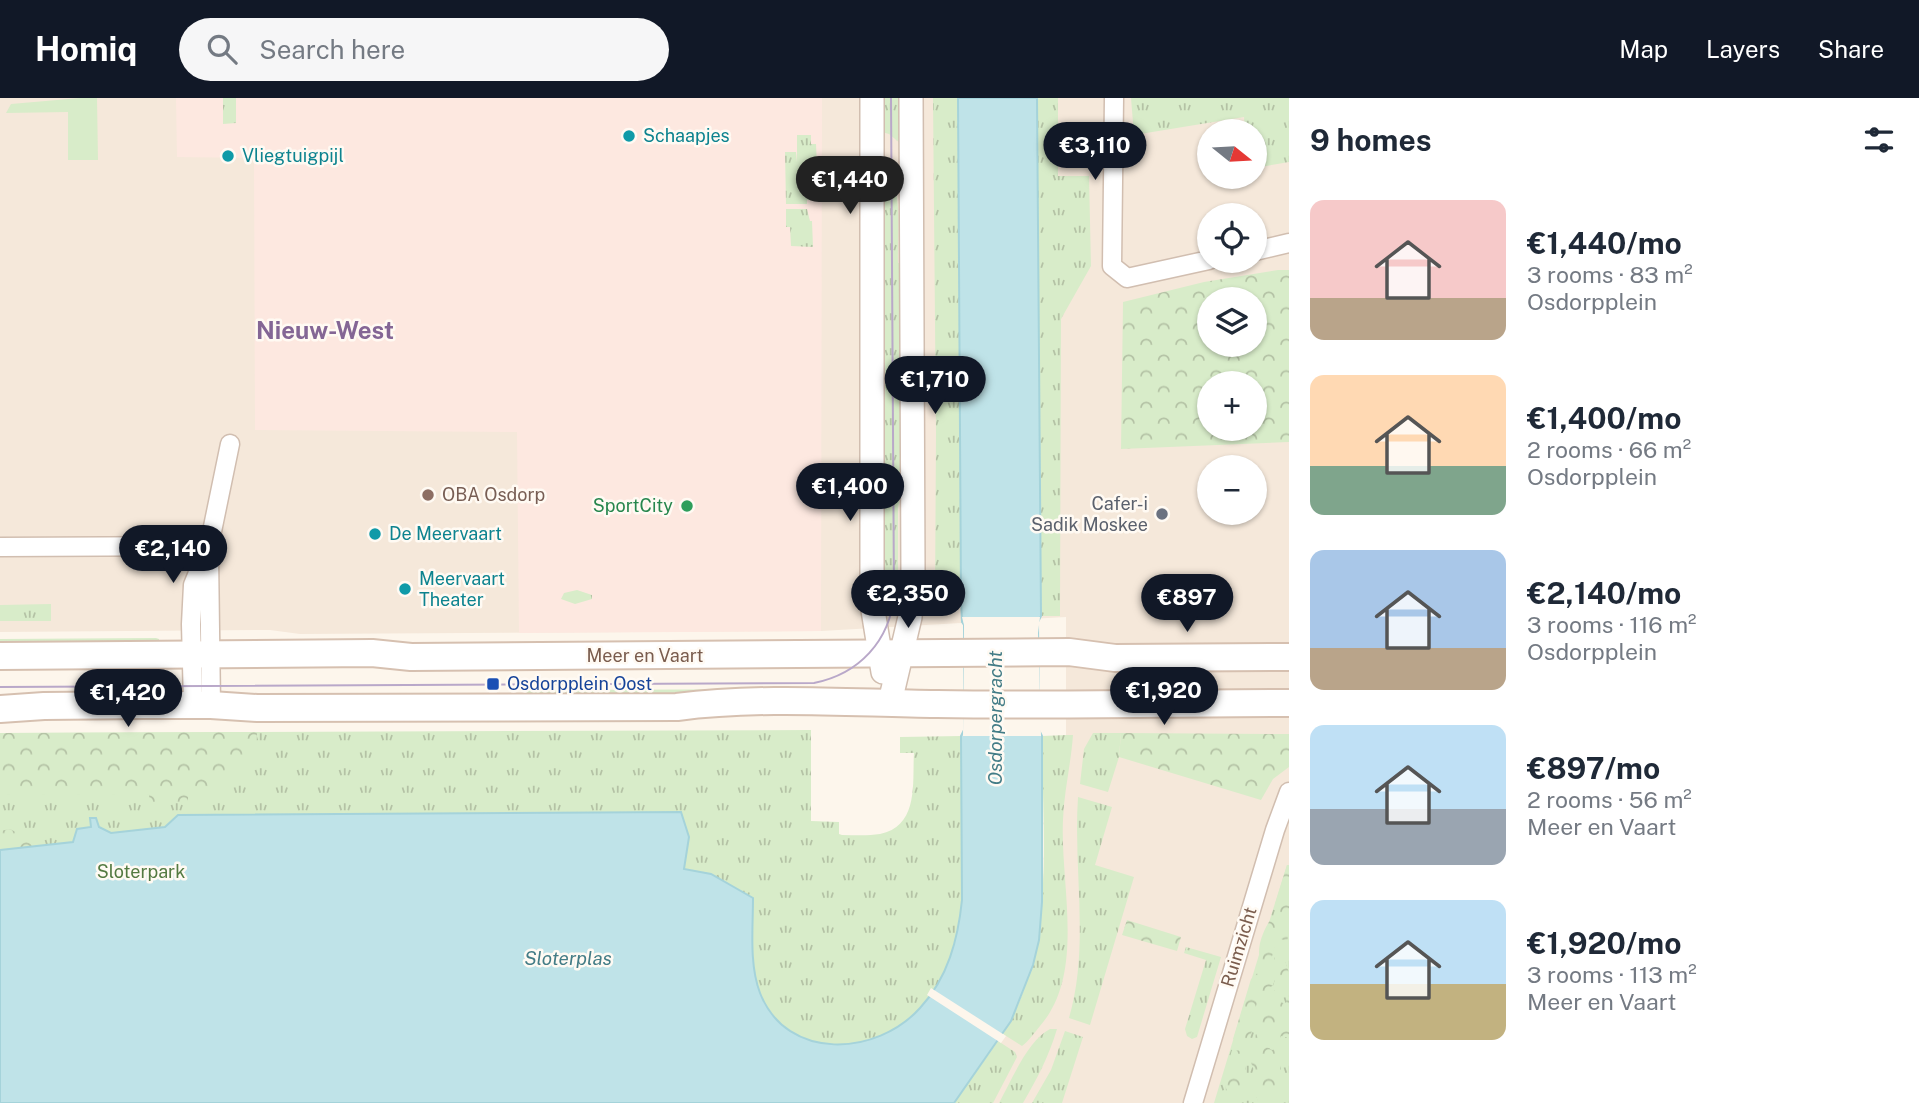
<!DOCTYPE html>
<html lang="en">
<head>
<meta charset="utf-8">
<style>
  :root { --surface:#fff; --page:#f6f6f7; --text:#1f2937; --muted:#747a83; --accent:#111827 }
  body { margin:0; font-family:"Public Sans",sans-serif; background:var(--page); color:var(--text); height:100vh; display:flex; flex-direction:column; font-size:26px; white-space:nowrap }
  * { box-sizing:border-box; margin:0 }
  p { font-size:23px; color:var(--muted) }
  .icon { flex:none; width:38px; height:38px; fill:none; stroke:currentColor; stroke-width:2; stroke-linecap:round; stroke-linejoin:round }
  .map { position:relative; flex:1; overflow:hidden }
  .drawer { display:flex; flex-direction:column; background:var(--surface); width:630px }
  .drawer>* { flex:none }
  .needle { width:46px; rotate:108deg }
  .tools { position:absolute; left:1197px; top:21px; display:grid; gap:14px }
  .tools a { display:grid; place-items:center; width:70px; height:70px; border-radius:50%; background:var(--surface); box-shadow:0 2px 5px #0004; font-size:35px }
  .price { position:absolute; translate:-50% -60px; padding:0 16px; border-radius:24px; background:var(--accent); color:#fff; font-size:23px; line-height:46px; filter:drop-shadow(0 2px 4px #0008) }
  .price::after { content:''; position:absolute; left:50%; top:42px; width:21px; height:16px; margin-left:-10px; background:inherit; clip-path:polygon(0 0,100% 0,50% 100%) }
  .price.on { background:#222; color:#fff }
  ul { padding:0; list-style:none }
  li { display:flex; align-items:center; gap:21px; height:175px; padding:0 21px }
  li span { display:grid; place-items:center; flex:none; width:196px; height:140px; border-radius:14px; color:#555 }
  li>.icon { margin-inline-start:auto }
  span .icon { width:84px; height:84px; fill:#fffc; stroke-width:1 }
  li b { font-size:30px }
  h2 { display:flex; justify-content:space-between; align-items:center; height:84px; padding:0 21px; font-size:30px }
  header { display:flex; align-items:center; gap:42px; box-sizing:border-box; height:98px; padding:0 35px; background:var(--accent); color:#fff }
  header strong { font-size:33px }
  nav { display:flex; gap:38px; margin-inline-start:auto; font-size:24px }
  .search { width:490px; height:63px; background:var(--page); display:flex; align-items:center; gap:18px; box-sizing:border-box; padding:0 24px; border-radius:38px; color:var(--muted); font-size:26px }
  main { display:flex; flex:1; min-height:0 }
  .map>svg:first-child { display:block }
</style>
</head>
<body>
<header>
<strong>Homiq</strong>
<div class="search"><svg class="icon" aria-label="search" viewBox="0 0 24 24"><circle cx="10" cy="10" r="6"/><path d="M15 15l6 6"/></svg>Search here</div>
<nav><a>Map</a><a>Layers</a><a>Share</a></nav>
</header>
<main>
<div class="map">
<svg width="1289" height="1005" viewBox="0 0 1289 1005">
  <defs>
    <pattern id="grass-tufts" width="24" height="20" patternUnits="userSpaceOnUse" patternTransform="scale(1.75)"><rect width="24" height="20" fill="#d8ecc9"/><path d="M3 7l-1-3M5 7V3M7 7l1-3M15 17l-1-3M17 17v-4M19 17l1-3" fill="none" stroke="#b4c2a5"/></pattern>
    <pattern id="forest-crowns" width="20" height="18" patternUnits="userSpaceOnUse" patternTransform="scale(1.75)"><rect width="20" height="18" fill="#d8ecc9"/><path d="M2 6a3 3 0 1 1 6 0M12 15a3 3 0 1 1 6 0" fill="none" stroke="#b4c2a5"/></pattern>
  </defs>
  <rect width="100%" height="100%" fill="#fdf6ec"/>
  <path fill="#f5e8da" fill-rule="evenodd" d="M0,0h1289v1005h-318l27,-62 21,-23 47,-273v-128l-245,14 -521,3 -30,-4 -270,2zM1209,33h46v46h-46zM1209,117h46v46h-46zM1209,201h46v46h-46zM1209,285h46v46h-46zM1209,369h46v46h-46z"/>
  <path fill="#fde8e0" d="M176,0h646l-1,533 -302,2 -2,-201 -262,-2 -1,-272 -77,-1z"/>
  <path fill="url(#grass-tufts)" d="M223,0h13v25l-13,1z
    M878,0h23l5,50 -17,-14 -11,-3z
    M933,0h25l3,501 -26,1 1,-167z
    M1037,0h21v78h31l2,90 -30,53 -1,297h-19z
    M1131,0h158v64l-34,6v-37h-10l-1,-14 -110,18z
    M797,37h14v9h5l1,22h-8l1,34h-3v4h-21l-1,-52h11l1,10z
    M880,60c25,27 17,71 18,105h8l-3,223 -5,22v68h-17z
    M786,111h21l3,12h2l1,26 -22,-1 -1,-19h-4z
    M577,492l15,5v4l-17,5 -14,-5 3,-6z
    M51,506v17h-51v-16z
    M156,540l3,1v5l-159,4v-9z
    M819,591l-293,13v-12z
    M811,632v91l28,1v12l3,1c12,0 26,1 38,-1 40,-8 32,-54 34,-81h-14v-16l61,-1 6,213 -33,68 -134,60 -800,26v-370z
    M1093,635h28l-2,24 -11,35 -28,-8 4,-35z
    M1067,637h6c-2,29 -9,56 -10,85 -3,65 23,153 -23,206 -6,7 -11,15 -18,20l-19,-12c54,-89 39,-198 39,-298z
    M1078,699l34,10 -17,58 39,12 -44,148 -21,-7c21,-72 4,-147 9,-221z
    M1287,767h2v238h-75c24,-79 48,-159 73,-238z
    M1186,849l35,10 -24,80 -5,2 -5,-3 -2,-7 21,-69 -22,-7z
    M1050,931h7c-8,27 -20,50 -34,74h-24c12,-22 29,-63 51,-74z
    M1065,933l18,6 -21,66h-30l19,-33z
    M998,943l17,11 2,5 -24,46h-39z"/>
  <path fill="url(#forest-crowns)" fill-rule="evenodd" d="M1278,172h11v172l-168,7 2,-147 81,-20zM1209,201h46v46h-46zM1209,285h46v46h-46z
    M257,634l-1,29h-17v9h-13v14l-8,1v9l-30,1v8h-38l-1,-8h-144v-15h-5v-47z
    M1121,635l168,1v33l-16,12 -12,21 -142,-43z
    M10,731l30,16 -40,5v-19z
    M1287,767h2v68l-2,8 -6,-2v-12l4,-12 -9,-3 -1,-8z
    M1271,821l4,1 3,17 -9,29 7,11 -3,8 -15,14 -7,25 2,4 -6,17 -14,-6 18,-60c11,-7 8,-16 8,-27 0,-11 6,-25 12,-33z
    M1127,822l54,17 -4,14 -55,-16z
    M1277,852l5,1 7,22v16l-5,1 -3,12 4,2 4,-9v43l-8,-2 -3,6 -23,-4 10,-42h5l6,-7 4,-13 -7,-13z
    M1263,947l9,5 11,-2c-6,21 3,31 -5,55h-21l1,-3 -4,-8 2,-16 -7,-19 5,-11z
    M1232,952l12,1 2,24 6,4 -11,24h-13l-2,-4 2,-5 -5,-15z"/>
  <path fill="#d8ecc9" d="M80,0h17l1,62h-30v-48l-62,1 5,-9z"/>
  <path fill="#bfe3e8" stroke="#a5d3da" stroke-width="2" d="M958,0h79l4,518 -3,6 1,108 3,6v166l-3,38 -6,25 -22,56 -57,82h-954v-253l73,-8 4,-13 14,-2 -1,-9h6l3,9 12,6 54,-6 13,-12 503,-3 8,25 -5,32 27,5 42,24c0,30 -4,66 7,95 27,69 117,63 160,15 28,-30 38,-69 42,-108l-1,-164 3,-6v-105l-2,-3 -1,-23z"/>
  <path fill="#fdf6ec" d="M962,519h78l-2,16 3,103h-78l1,-111z
    M931,890l75,48 -5,7 -74,-48z"/>
  <g fill="none" stroke-linecap="round" stroke-linejoin="round">
    <defs>
      <path id="minor" d="M1114,0l-2,168 15,12 82,-18
        M1255,153l34,-8
        M0,449l209,-1
        M209,457l2,150
        M193,607l-2,-81 2,-39 16,-39 21,-102
        M1193,1005l82,-273 14,-38"/>
      <path id="tertiary" d="M872,0v506l11,68
        M890,604l20,-85 3,-42 -2,-477"/>
      <path id="secondary" d="M0,558l372,-3 39,4 658,-5 46,6 174,-1
        M0,611l44,-3 100,-1h67l46,3 420,-1c86,-11 174,-4 260,-3 117,2 235,-1 352,-1"/>
    </defs>
    <use href="#minor" stroke="#d1beb0" stroke-width="21"/>
    <use href="#tertiary" stroke="#d1beb0" stroke-width="26"/>
    <use href="#secondary" stroke="#d6c0b0" stroke-width="30"/>
    <use href="#minor" stroke="#fff" stroke-width="18"/>
    <use href="#tertiary" stroke="#fff" stroke-width="23"/>
    <use href="#secondary" stroke="#fff" stroke-width="26"/>
    <path stroke="#b9a8c9" stroke-width="2" d="M0,589l814,-4c45,-9 76,-42 80,-88l-3,-497"/>
  </g>
  <g fill="#0f9aa8" stroke="#fffaf3" stroke-width="2.5">
    <circle cx="629" cy="38" r="7"/>
    <circle cx="228" cy="58" r="7"/>
    <circle cx="375" cy="436" r="7"/>
    <circle cx="405" cy="491" r="7"/>
  </g>
  <circle fill="#8d6e63" stroke="#fffaf3" stroke-width="2.5" cx="428" cy="397" r="7"/>
  <circle fill="#2e9e5b" stroke="#fffaf3" stroke-width="2.5" cx="687" cy="408" r="7"/>
  <circle fill="#6b7280" stroke="#fffaf3" stroke-width="2.5" cx="1162" cy="416" r="7"/>
  <rect fill="#1a4fb4" stroke="#fffaf3" stroke-width="2.5" x="486" y="579" width="14" height="14" rx="3.5"/>
  <g text-anchor="middle" stroke-width="5" stroke-linejoin="round" paint-order="stroke">
    <g font-size="18" fill="#0d838f" stroke="#fffaf3" text-anchor="start">
      <text x="643" y="44">Schaapjes</text>
      <text x="242" y="64">Vliegtuigpijl</text>
      <text x="389" y="442">De Meervaart</text>
      <text x="419" y="487">Meervaart<tspan x="419" dy="21">Theater</tspan></text>
    </g>
    <g font-size="18" fill="#785e54" stroke="#fffaf3" text-anchor="start">
      <text x="442" y="403">OBA Osdorp</text>
    </g>
    <g font-size="18" fill="#5b616d" stroke="#fffaf3" text-anchor="end">
      <text x="1148" y="412">Cafer-i<tspan x="1148" dy="21">Sadik Moskee</tspan></text>
    </g>
    <g font-size="18" fill="#27864d" stroke="#fffaf3" text-anchor="end">
      <text x="673" y="414">SportCity</text>
    </g>
    <g font-size="18" fill="#7a5c4d" stroke="#fffaf3">
      <text x="645" y="564">Meer en Vaart</text>
      <text transform="translate(1239 849) rotate(-73)" y="6">Ruimzicht</text>
    </g>
    <g font-size="18" fill="#164399" stroke="#fffaf3" text-anchor="start">
      <text x="507" y="592">Osdorpplein Oost</text>
    </g>
    <g font-size="18" fill="#537a41" stroke="#fffaf3">
      <text x="141" y="780">Sloterpark</text>
    </g>
    <g font-size="19" font-style="italic" fill="#437c86" stroke="#fffaf3">
      <text transform="translate(995 620) rotate(-90)" y="7">Osdorpergracht</text>
      <text x="568" y="867">Sloterplas</text>
    </g>
    <g font-size="24" font-weight="bold" fill="#846695" stroke="#fffaf3">
      <text x="325" y="241">Nieuw-West</text>
    </g>
  </g>
</svg>
<div class="tools">
<a><svg class="needle" viewBox="-14 -14 28 28"><path d="M0-13l5 13h-10z" fill="#e53935"/><path d="M0 13l5-13h-10z" fill="#747a83"/></svg></a>
<a><svg class="icon" aria-label="locate" viewBox="0 0 24 24"><circle cx="12" cy="12" r="6"/><path d="M12 2v4M12 18v4M2 12h4M18 12h4"/></svg></a>
<a><svg class="icon" aria-label="layers" viewBox="0 0 24 24"><path d="M12 4l9 5-9 5-9-5zM3 14l9 5 9-5"/></svg></a>
<a>+</a>
<a>−</a>
</div>
<b class="price" style="left:1095px;top:84px">€3,110</b>
<b class="price on" style="left:850px;top:118px">€1,440</b>
<b class="price" style="left:935px;top:318px">€1,710</b>
<b class="price" style="left:850px;top:425px">€1,400</b>
<b class="price" style="left:173px;top:487px">€2,140</b>
<b class="price" style="left:908px;top:532px">€2,350</b>
<b class="price" style="left:1187px;top:536px">€897</b>
<b class="price" style="left:1164px;top:629px">€1,920</b>
<b class="price" style="left:128px;top:631px">€1,420</b>
</div>
<section class="drawer">
<h2>9 homes<svg class="icon" aria-label="filters" viewBox="0 0 24 24"><path d="M4 7h16M4 17h16"/><circle cx="9" cy="7" r="2"/><circle cx="15" cy="17" r="2"/></svg></h2>
<ul>
<li><span style="background:linear-gradient(#f6c9c9 70%,#b9a48a 0)"><svg class="icon" aria-label="home" viewBox="0 0 24 24"><path d="M3 11l9-7 9 7M6 9v11h12V9"/></svg></span><div><b>€1,440/mo</b><p>3 rooms · 83 m²</p><p>Osdorpplein</p></div></li>
<li><span style="background:linear-gradient(#ffd9b3 65%,#7fa58c 0)"><svg class="icon" aria-label="home" viewBox="0 0 24 24"><path d="M3 11l9-7 9 7M6 9v11h12V9"/></svg></span><div><b>€1,400/mo</b><p>2 rooms · 66 m²</p><p>Osdorpplein</p></div></li>
<li><span style="background:linear-gradient(#a9c7e8 70%,#b9a48a 0)"><svg class="icon" aria-label="home" viewBox="0 0 24 24"><path d="M3 11l9-7 9 7M6 9v11h12V9"/></svg></span><div><b>€2,140/mo</b><p>3 rooms · 116 m²</p><p>Osdorpplein</p></div></li>
<li><span style="background:linear-gradient(#bfe0f5 60%,#9aa5b1 0)"><svg class="icon" aria-label="home" viewBox="0 0 24 24"><path d="M3 11l9-7 9 7M6 9v11h12V9"/></svg></span><div><b>€897/mo</b><p>2 rooms · 56 m²</p><p>Meer en Vaart</p></div></li>
<li><span style="background:linear-gradient(#bfe0f5 60%,#c2b280 0)"><svg class="icon" aria-label="home" viewBox="0 0 24 24"><path d="M3 11l9-7 9 7M6 9v11h12V9"/></svg></span><div><b>€1,920/mo</b><p>3 rooms · 113 m²</p><p>Meer en Vaart</p></div></li>
</ul>
</section>
</main>
</body>
</html>
